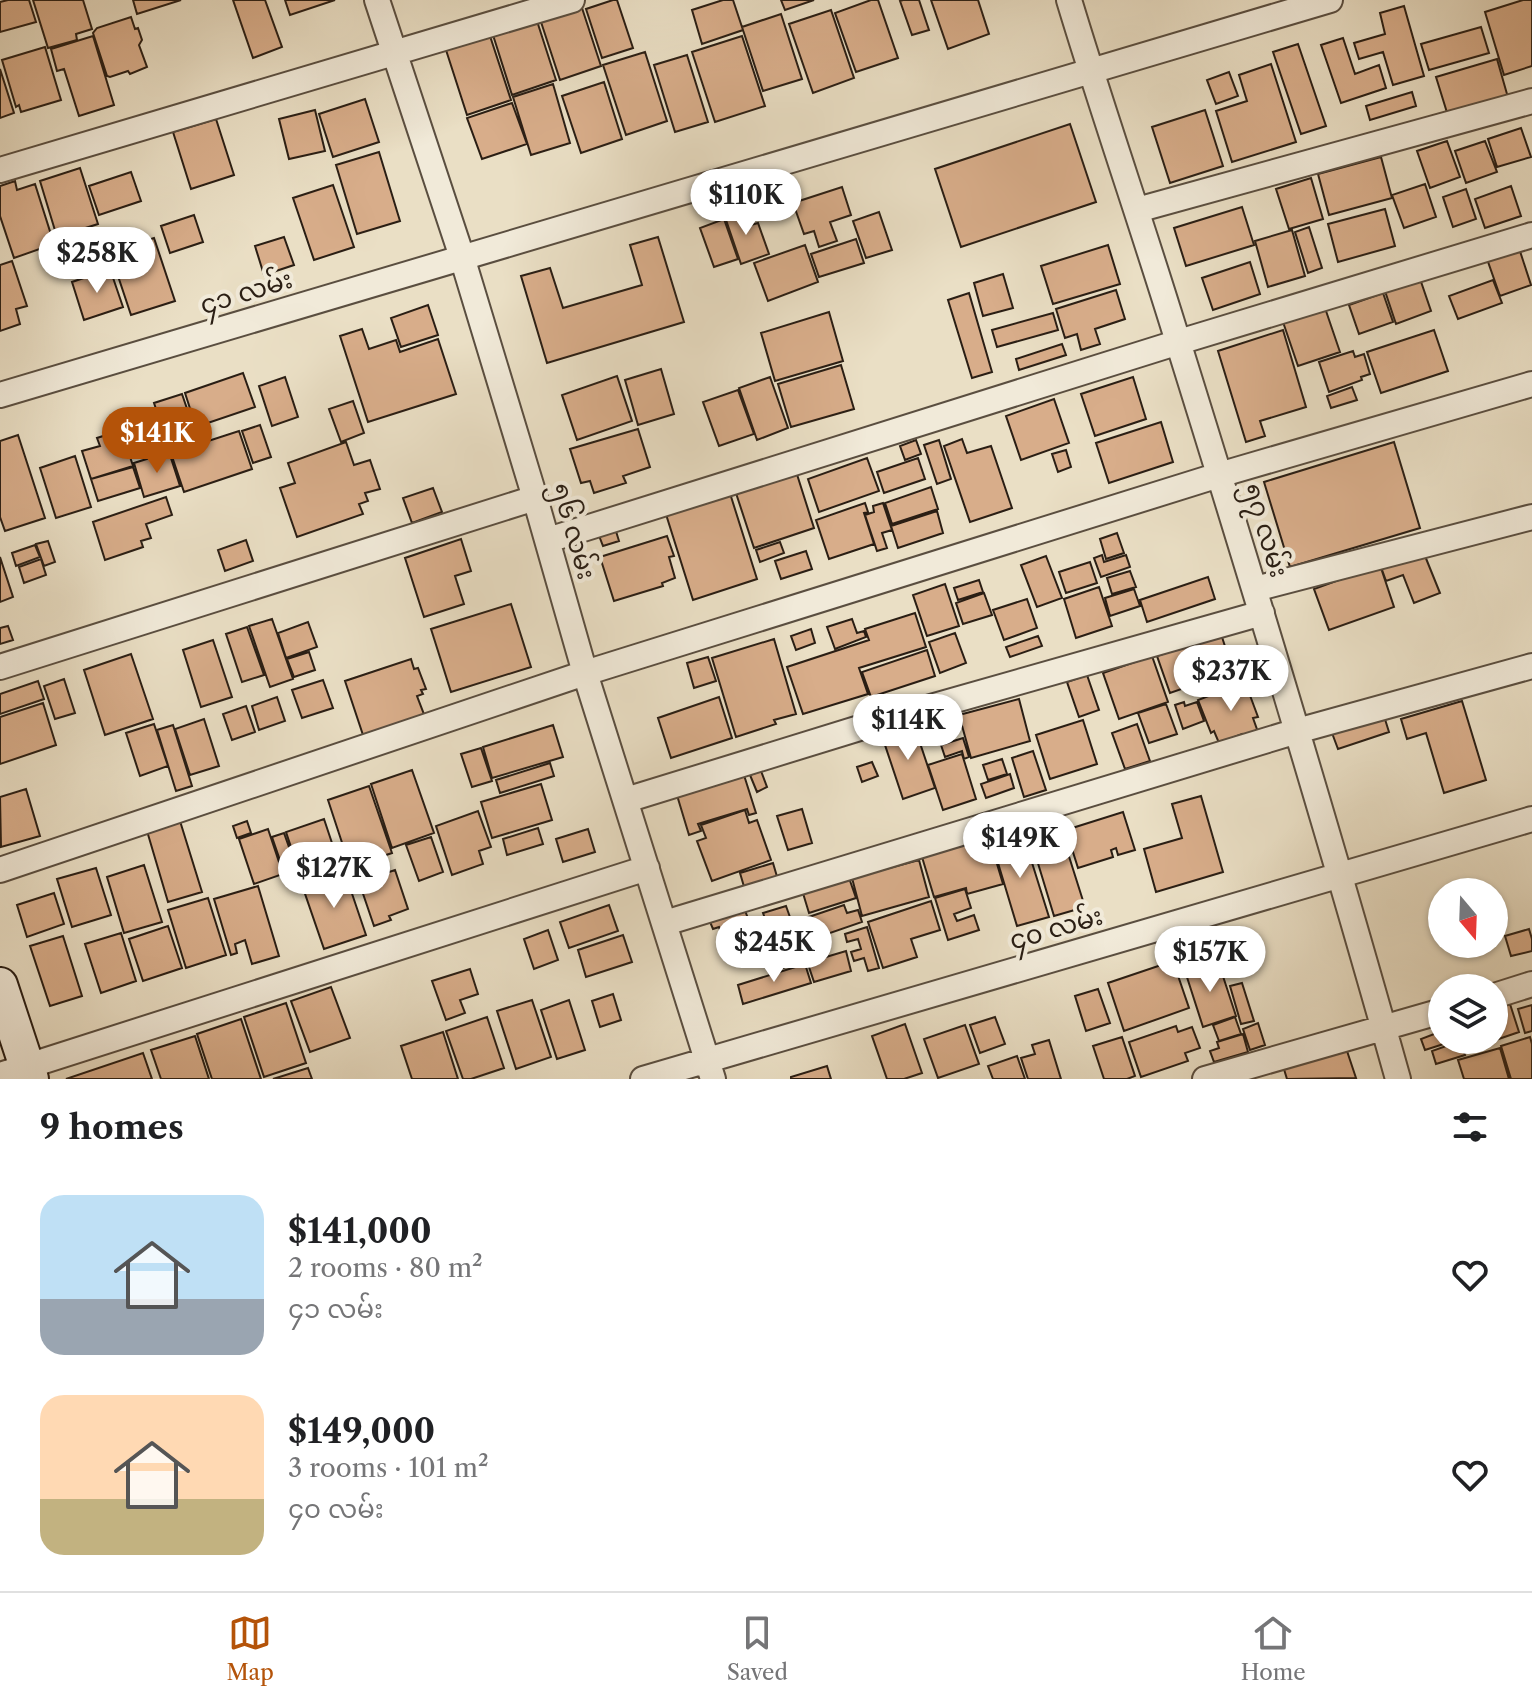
<!DOCTYPE html>
<html lang="en">
<head>
<meta charset="utf-8">
<style>
  :root { --surface:#fff; --page:#f6f6f6; --text:#202124; --muted:#757577; --line:#e0e0e0; --accent:#b45309 }
  body { margin:0; font-family:"Libre Caslon Text","Noto Sans Myanmar",serif; background:var(--page); color:var(--text); height:100vh; display:flex; flex-direction:column; font-size:30px; white-space:nowrap }
  * { box-sizing:border-box; margin:0 }
  p { font-size:26px; color:var(--muted) }
  .icon { flex:none; width:44px; height:44px; fill:none; stroke:currentColor; stroke-width:2; stroke-linecap:round; stroke-linejoin:round }
  .map { position:relative; height:1079px; overflow:hidden }
  .side { display:flex; flex-direction:column; background:var(--surface); flex:1 }
  .side>* { flex:none }
  .needle { width:52px; rotate:161deg }
  .controls { position:absolute; left:1428px; top:878px; display:grid; gap:16px }
  .controls a { display:grid; place-items:center; width:80px; height:80px; border-radius:50%; background:var(--surface); box-shadow:0 2px 6px #0004; font-size:40px }
  .price { position:absolute; translate:-50% -68px; padding:0 18px; border-radius:28px; background:#fff; color:#222; font-size:26px; line-height:52px; filter:drop-shadow(0 2px 4px #0008) }
  .price::after { content:''; position:absolute; left:50%; top:48px; width:24px; height:18px; margin-left:-12px; background:inherit; clip-path:polygon(0 0,100% 0,50% 100%) }
  .price.active { background:var(--accent); color:#fff }
  ul { padding:0; list-style:none }
  li { display:flex; align-items:center; gap:24px; height:200px; padding:0 40px }
  li span { display:grid; place-items:center; flex:none; width:224px; height:160px; border-radius:24px; color:#555 }
  li>.icon { margin-inline-start:auto }
  span .icon { width:96px; height:96px; fill:#fffc; stroke-width:1 }
  li b { font-size:34px }
  h2 { display:flex; justify-content:space-between; align-items:center; height:96px; padding:0 40px; font-size:34px }
  .tabs { display:flex; justify-content:space-around; align-items:center; height:112px; border-top:2px solid var(--line); background:var(--surface); font-size:22px; color:var(--muted) }
  .tabs a { display:grid; justify-items:center; gap:4px }
  .tabs .active { color:var(--accent) }
  .map>svg:first-child { display:block }
</style>
</head>
<body>
<div class="map">
<svg width="1532" height="1079" viewBox="0 0 1532 1079">
  <rect width="100%" height="100%" fill="#eadfc5"/>
  <filter id="stains"><feTurbulence type="fractalNoise" baseFrequency=".0025" numOctaves="4"/><feColorMatrix values="0 0 0 0 .2 0 0 0 0 .09 0 0 0 0 .02 0 0 0 .5 -.17"/></filter>
  <radialGradient id="worn" r=".72"><stop offset=".6" stop-color="#630" stop-opacity="0"/><stop offset="1" stop-color="#630" stop-opacity=".3"/></radialGradient>
  <path fill="#d8ad8a" stroke="#2a1e14" stroke-width="2" d="M8,0h21l7,22 -36,10v-30z
    M33,0h50l9,29 -16,5 1,6 -29,8z
    M133,0h48l-44,14z
    M233,0h32l17,47 -29,11z
    M285,0h50l-45,15z
    M613,0h4l16,48 -31,10 -16,-49z
    M723,0h10l10,30 -41,14 -10,-34z
    M781,0h33l-29,10z
    M871,0h7l20,58 -42,14 -21,-59z
    M903,0h16l10,30 -17,5 -12,-34z
    M931,0h47l11,34 -41,15z
    M1523,0h9v66l-28,9 -19,-63z
    M1404,6l20,70 -31,9 -10,-33 -24,7 -5,-16 31,-9 -5,-21z
    M582,8l19,58 -41,14 -19,-58z
    M831,10l23,68 -41,15 -24,-69z
    M781,14l21,65 -39,12 -21,-64z
    M131,17l4,12 3,-1 4,12 -3,5 8,22 -17,7 -2,-3 -18,6 -3,-1 -14,-43 4,-5z
    M537,21l19,59 -44,15 -19,-60z
    M1481,27l8,26 -60,17 -8,-26z
    M93,36l21,69 -35,11 -15,-47 -7,2 -6,-22z
    M490,36l21,64 -44,15 -21,-65z
    M742,36l23,70 -50,16 -23,-70z
    M1343,38l12,36 24,-9 7,23 -45,15 -20,-58z
    M1298,44l28,82 -25,8 -28,-82z
    M45,47l16,53 -40,12 -2,-7 -3,2 -14,-47z
    M645,52l22,69 -41,14 -23,-70z
    M687,55l21,67 -33,10 -21,-67z
    M1497,59l12,42 -60,18 -13,-42z
    M1271,64l25,78 -64,20 -16,-51 31,-10 -8,-26z
    M0,69l14,44 -14,5z
    M1229,72l9,24 -22,8 -9,-24z
    M604,82l18,57 -41,14 -19,-57z
    M553,84l17,59 -39,12 -18,-58z
    M1412,92l4,14 -46,14 -4,-14z
    M365,99l14,43 -46,15 -14,-43z
    M512,103l15,41 -45,15 -15,-41z
    M315,110l10,41 -36,8 -10,-40z
    M1205,110l18,56 -53,17 -18,-56z
    M216,119l18,56 -43,14 -18,-57z
    M1070,124l26,78 -135,45 -26,-78z
    M1521,128l10,29 -34,10 -9,-28z
    M1447,141l13,36 -30,11 -13,-37z
    M1485,141l12,31 -31,11 -11,-32z
    M379,152l21,69 -43,13 -21,-69z
    M1381,157l11,41 -63,17 -11,-41z
    M80,168l18,56 -41,13 -17,-56z
    M131,172l10,29 -42,14 -10,-29z
    M1311,178l12,41 -34,10 -13,-40z
    M15,181l2,9 18,-6 19,60 -40,14 -14,-42v-30z
    M1425,184l11,33 -32,11 -12,-33z
    M333,185l21,62 -40,13 -21,-62z
    M1511,186l10,30 -36,12 -10,-29z
    M842,187l9,28 -21,7 7,19 -18,6 -5,-16 -10,3 -11,-31z
    M1466,189l10,30 -23,8 -10,-30z
    M1242,207l12,38 -68,21 -12,-38z
    M746,209l5,16 7,-2 11,31 -28,10 -16,-47z
    M1385,209l10,37 -57,16 -10,-38z
    M879,212l13,38 -26,8 -13,-37z
    M194,215l9,27 -33,11 -9,-27z
    M724,219l14,40 -24,8 -14,-39z
    M1309,227l13,41 -14,5 -13,-41z
    M1292,230l13,46 -37,11 -13,-46z
    M284,237l10,28 -30,10 -9,-29z
    M658,237l26,85 -137,41 -26,-87 29,-8 13,40 79,-23 -12,-40z
    M154,238l21,63 -44,14 -21,-63z
    M856,239l8,24 -45,14 -8,-23z
    M805,245l13,37 -50,19 -14,-38z
    M1108,245l12,39 -67,20 -12,-38z
    M1518,245l13,40 -31,11 -14,-40z
    M12,261l15,45 -11,3 4,15 -20,7v-66z
    M1250,262l10,32 -47,16 -11,-32z
    M110,269l13,38 -39,13 -12,-38z
    M1417,270l14,41 -35,13 -14,-42z
    M1003,274l10,34 -30,8 -9,-33z
    M1493,280l9,23 -44,16 -9,-23z
    M1116,290l9,29 -30,10 5,15 -19,6 -4,-16 -12,4 -9,-29z
    M969,293l23,79 -20,6 -24,-78z
    M1383,293l10,29 -34,12 -10,-29z
    M428,305l10,30 -37,12 -10,-29z
    M1325,308l15,44 -42,14 -15,-44z
    M829,312l14,49 -68,20 -14,-48z
    M1053,313l5,17 -61,17 -5,-17z
    M362,329l7,20 27,-9 4,12 38,-13 18,55 -88,28 -28,-86z
    M1283,330l23,77 -46,14 5,15 -19,6 -28,-91z
    M1434,330l14,41 -67,22 -14,-41z
    M1062,344l4,11 -47,15 -3,-11z
    M1353,351l2,6 9,-3 6,20 -9,3 1,3 -33,12 -10,-30z
    M841,365l13,44 -63,18 -13,-43z
    M661,369l13,45 -36,11 -13,-45z
    M243,373l12,34 -59,20 -11,-34z
    M617,376l15,45 -55,19 -15,-45z
    M285,377l13,40 -26,9 -13,-40z
    M770,377l18,51 -31,12 -18,-52z
    M1133,377l13,42 -51,17 -14,-42z
    M1352,387l5,13 -26,8 -4,-12z
    M738,390l16,44 -35,12 -16,-44z
    M182,394l17,50 40,-13 13,38 -68,23 -30,-89z
    M1054,399l15,44 -48,17 -15,-44z
    M353,401l11,32 -23,9 -12,-33z
    M1161,422l12,40 -64,21 -13,-40z
    M260,425l11,32 -18,6 -11,-32z
    M638,429l12,38 -27,9 3,7 -32,10 -4,-12 -9,2 -11,-34z
    M119,431l3,8 2,-1 9,28 -42,13 -9,-28 18,-5 -3,-8z
    M18,435l27,83 -40,13 -5,-14v-76z
    M962,439l5,14 24,-7 21,62 -42,14 -26,-76z
    M916,440l5,14 -16,6 -5,-14z
    M939,440l12,39 -14,5 -13,-39z
    M346,442l8,23 16,-5 10,29 -15,4 3,8 -9,3 4,10 -66,23 -17,-49 15,-5 -7,-20z
    M1394,442l26,86 -130,39 -26,-85z
    M1066,450l5,17 -13,5 -6,-18z
    M169,452l11,34 -36,11 -10,-34z
    M75,456l16,51 -35,11 -16,-50z
    M867,458l12,33 -60,21 -11,-33z
    M918,458l7,21 -41,14 -7,-21z
    M794,465l20,63 -60,20 -21,-64z
    M133,467l7,21 -42,13 -7,-22z
    M728,487l29,92 -64,21 -29,-92z
    M931,487l7,22 -46,15 -7,-21z
    M433,488l9,24 -30,11 -9,-25z
    M166,497l6,18 -26,9 5,14 -10,3 2,6 -38,13 -12,-38z
    M865,503l3,9 -4,1 10,31 -45,15 -13,-39z
    M883,503l9,27 -10,3 5,15 -10,3 -12,-36 9,-3 -1,-6z
    M937,511l6,22 -45,15 -7,-22z
    M615,528l4,13 -16,5 -5,-13z
    M1117,533l7,20 -18,6 -6,-20z
    M667,536l7,20 -5,1 6,21 -13,5 1,3 -49,15 -14,-44z
    M461,539l10,32 -16,5 9,28 -40,13 -19,-59z
    M246,540l7,21 -28,10 -7,-21z
    M48,541l7,21 -11,4 -8,-22z
    M780,542l4,11 -24,9 -4,-12z
    M35,545l5,12 -24,9 -4,-13z
    M806,551l6,18 -31,10 -6,-18z
    M1423,551l17,42 -26,10 -11,-28 -17,6 -5,-14z
    M1102,555l2,7 22,-7 4,12 -29,10 -7,-19z
    M1046,556l16,42 -25,9 -16,-42z
    M0,557l13,40 -13,5z
    M41,559l5,16 -22,8 -5,-16z
    M1090,562l7,21 -31,10 -7,-21z
    M1380,565l14,42 -65,23 -15,-41z
    M1130,571l6,16 -24,7 -5,-16z
    M1208,577l7,22 -68,23 -7,-22z
    M979,580l4,12 -25,8 -4,-12z
    M945,584l14,42 -32,10 -14,-41z
    M1099,587l13,39 -36,12 -12,-39z
    M1134,589l6,17 -30,10 -5,-18z
    M984,593l8,22 -29,9 -7,-21z
    M1027,599l10,29 -33,12 -11,-30z
    M511,604l20,63 -80,25 -20,-63z
    M915,613l11,34 -67,21 9,26 -65,20 -16,-47 82,-27 -4,-11z
    M272,619l21,60 -23,8 -21,-61z
    M852,619l5,14 7,-2 2,6 -31,12 -8,-22z
    M308,622l9,25 -31,11 -8,-25z
    M8,626l5,14 -13,4v-16z
    M247,627l17,48 -22,7 -16,-48z
    M811,629l4,14 -19,7 -5,-14z
    M955,633l11,30 -26,10 -11,-31z
    M1221,634l12,37 -20,7 -7,-20 -17,6 7,20 -26,9 -13,-37z
    M1038,636l4,10 -32,11 -4,-10z
    M774,639l22,75 -22,6 2,4 -40,13 -24,-79z
    M213,640l19,57 -31,10 -18,-57z
    M927,650l8,26 -64,21 -9,-25z
    M309,652l6,18 -21,7 -7,-18z
    M131,654l22,65 -48,16 -21,-65z
    M1152,656l16,46 -49,17 -16,-46z
    M708,657l8,24 -22,7 -7,-25z
    M411,659l3,10 4,-1 8,21 -5,1 2,4 -6,2 8,21 -61,21 -19,-57z
    M1087,675l12,35 -20,7 -12,-35z
    M64,679l11,34 -20,6 -11,-33z
    M323,680l10,28 -31,10 -10,-28z
    M38,681l6,18 -44,15v-20z
    M1245,682l13,35 -5,1 6,17 -14,6 -3,-7 -23,9 -5,-12 -3,2 -13,-33z
    M277,697l8,24 -26,9 -7,-24z
    M719,697l13,41 -61,20 -13,-40z
    M1019,699l11,42 -59,17 -12,-43z
    M1462,701l24,79 -42,13 -18,-60 -19,6 -6,-20z
    M1184,702l1,4 12,-4 7,19 -21,8 -8,-24z
    M43,703l13,42 -56,19v-47z
    M1166,704l11,30 -28,9 -11,-30z
    M246,706l9,26 -23,8 -9,-26z
    M1384,716l5,16 -51,17 -6,-16z
    M204,719l15,47 -29,9 -15,-46z
    M1083,720l14,44 -47,15 -14,-44z
    M154,724l14,42 -28,10 -14,-43z
    M1137,724l13,37 -25,8 -13,-36z
    M173,725l19,61 -16,5 -19,-61z
    M553,725l10,32 -71,21 -9,-31z
    M914,725l21,63 -32,11 -21,-63z
    M963,738l6,19 -5,2 -2,-8 -17,6 -4,-12z
    M481,748l11,33 -20,6 -11,-33z
    M1033,751l13,39 -22,7 -12,-39z
    M962,754l14,45 -33,11 -15,-45z
    M1002,759l5,15 -19,6 -5,-15z
    M872,762l6,14 -16,6 -5,-15z
    M550,763l4,13 -54,17 -4,-13z
    M412,770l22,63 -42,15 -21,-64z
    M761,771l6,16 -10,5 -7,-17z
    M743,772l13,41 -7,2 -2,-6 -49,15 3,7 -12,4 -13,-43z
    M1010,774l4,14 -28,10 -5,-14z
    M541,784l11,36 -60,18 -11,-36z
    M369,786l23,67 -42,14 -22,-67z
    M26,789l14,47 -39,11 -1,-50z
    M1201,796l22,76 -67,20 -12,-43 38,-11 -10,-34z
    M802,809l10,34 -24,7 -11,-34z
    M745,810l4,13 8,-3 14,40 -59,21 -15,-40 9,-3 -5,-13z
    M478,811l13,36 -12,4 4,13 -31,11 -16,-49z
    M1123,812l12,38 -17,5 -2,-7 -5,2 2,7 -35,11 -12,-38z
    M324,819l12,36 -38,13 -12,-36z
    M180,821l22,71 -34,10 -21,-71z
    M247,821l4,12 -14,5 -4,-12z
    M538,828l5,16 -36,11 -4,-16z
    M1060,828l25,79 -31,9 -24,-79z
    M268,829l15,45 -29,10 -15,-45z
    M588,829l7,23 -32,10 -7,-23z
    M284,833l12,34 -12,5 -12,-35z
    M1023,834l26,83 -32,9 -25,-83z
    M431,837l12,35 -24,9 -13,-36z
    M989,837l14,47 -36,10 -1,-6 -32,9 -12,-40z
    M336,856l5,15 -38,13 -5,-15z
    M919,860l10,37 -67,19 -10,-38z
    M773,863l5,17 -33,10 -5,-17z
    M144,865l18,57 -38,11 -17,-56z
    M96,868l15,47 -39,12 -15,-48z
    M344,870l22,65 -42,14 -22,-64z
    M395,870l13,39 -19,7 2,4 -17,6 -15,-44z
    M848,875l8,23 -47,15 -7,-23z
    M258,886l21,70 -27,8 -7,-24 -10,4 2,9 -6,2 -17,-56z
    M965,889l6,19 -17,6 3,7 17,-6 5,15 -31,10 -13,-42z
    M54,893l10,31 -37,13 -10,-32z
    M208,898l18,57 -40,13 -18,-58z
    M931,901l9,29 -29,9 6,18 -34,11 -15,-46z
    M609,905l9,26 -49,17 -9,-26z
    M743,905l7,19 -28,11 -3,-8 -6,2 -3,-7 7,-2 -2,-5z
    M844,905l3,8 11,-3 4,12 -58,20 -7,-21z
    M786,906l15,42 -9,3 4,12 -13,5 -20,-55z
    M168,926l14,42 -39,13 -14,-42z
    M867,927l12,41 -11,3 -4,-13 -10,3 -3,-9 10,-3 -3,-10 -11,3 -2,-8z
    M1529,929l3,10v12l-21,5 -6,-20z
    M548,930l10,30 -24,9 -10,-30z
    M121,933l15,48 -35,12 -16,-49z
    M623,935l9,27 -46,15 -8,-27z
    M63,936l19,60 -32,10 -20,-60z
    M846,951l5,20 -37,11 -8,-24 18,-6 2,5z
    M1173,961l16,47 -65,23 -16,-48z
    M1218,961l18,55 -33,11 -18,-56z
    M805,964l6,19 -68,21 -5,-19z
    M470,969l8,25 -18,6 5,13 -19,7 -14,-39z
    M1242,983l12,38 -13,3 -11,-38z
    M331,987l19,51 -40,14 -19,-51z
    M1098,989l12,34 -24,8 -11,-35z
    M613,994l8,26 -21,7 -8,-26z
    M532,1000l19,57 -35,12 -19,-58z
    M569,1000l16,50 -28,9 -16,-49z
    M286,1003l20,60 -42,14 -20,-60z
    M1510,1004l9,28 -32,11 -1,-3h8v-30z
    M1532,1005v26l-7,2 -7,-24z
    M487,1017l17,51 -33,11h-8l-17,-48z
    M995,1017l10,27 -25,9 -10,-28z
    M1235,1017l6,17 -22,7 -6,-16z
    M241,1019l20,60h-49l-15,-45z
    M1258,1023l7,22 -15,5 -7,-21z
    M905,1024l17,49 -18,6h-17l-15,-43z
    M965,1025l14,39 -41,14 -14,-39z
    M1176,1026l2,6 14,-5 8,21 -15,5 3,8 -47,16 -12,-35z
    M1442,1031v9l11,1 -28,9 -4,-11z
    M443,1032l15,47h-46l-11,-33z
    M1243,1034l5,18 -34,10 -4,-11 9,-3 -2,-6z
    M195,1036l14,43h-48l-10,-29z
    M1122,1037l13,39 -8,3h-23l-11,-33z
    M1530,1037l2,7v35h-21l-10,-33z
    M1049,1040l12,39h-33l-7,-21 14,-4 -3,-9z
    M1460,1041l5,14 -29,9 -4,-13z
    M1345,1045l11,33 -69,1 -4,-13z
    M1500,1048l9,31h-45l-6,-19z
    M143,1053l9,26h-86z
    M1017,1056l8,23h-32l-5,-13z
    M827,1066l4,13h-40v-2z
    M308,1068l4,11h-39z"/>
  <g fill="none" stroke-linecap="round" stroke-linejoin="round">
    <defs>
      <path id="minor" d="M377,0l85,257 73,241 50,175 128,406
        M1069,0c35,116 75,230 110,345 76,244 150,488 219,734
        M0,170l572,-170
        M1137,210l395,-109
        M0,395l1330,-395
        M548,540l631,-198 353,-107
        M1255,589l277,-72
        M0,667l535,-169
        M626,800l266,-82 370,-105
        M0,870l585,-197 634,-198 313,-91
        M665,923l632,-192 235,-65
        M1494,996l38,-12
        M0,1075l647,-207
        M643,1079l889,-260
        M1205,1079l237,-68"/>
      <path id="secondary" d="M0,985l31,94"/>
    </defs>
    <use href="#minor" stroke="#5a4e40" stroke-width="28"/>
    <use href="#secondary" stroke="#2a1e14" stroke-width="38"/>
    <use href="#minor" stroke="#f1ead9" stroke-width="24"/>
    <use href="#secondary" stroke="#f1ead9" stroke-width="34"/>
  </g>
  <g text-anchor="middle" stroke-width="8" stroke-linejoin="round" paint-order="stroke">
    <g font-size="26" fill="#2a1e14" stroke="#f1ead9">
      <text transform="translate(246 292) rotate(-17)" y="9">၄၁ လမ်း</text>
      <text transform="translate(1266 530) rotate(73)" y="9">၅၇ လမ်း</text>
      <text transform="translate(574 531) rotate(74)" y="9">၅၆ လမ်း</text>
      <text transform="translate(1056 928) rotate(-16)" y="9">၄၀ လမ်း</text>
    </g>
  </g>
  <rect width="100%" height="100%" filter="url(#stains)"/>
  <rect width="100%" height="100%" fill="url(#worn)"/>
</svg>
<div class="controls">
<a><svg class="needle" viewBox="-14 -14 28 28"><path d="M0-13l5 13h-10z" fill="#e53935"/><path d="M0 13l5-13h-10z" fill="#757577"/></svg></a>
<a><svg class="icon" aria-label="layers" viewBox="0 0 24 24"><path d="M12 4l9 5-9 5-9-5zM3 14l9 5 9-5"/></svg></a>
</div>
<b class="price" style="left:746px;top:237px">$110K</b>
<b class="price" style="left:97px;top:295px">$258K</b>
<b class="price active" style="left:157px;top:475px">$141K</b>
<b class="price" style="left:1231px;top:713px">$237K</b>
<b class="price" style="left:908px;top:762px">$114K</b>
<b class="price" style="left:1020px;top:880px">$149K</b>
<b class="price" style="left:334px;top:910px">$127K</b>
<b class="price" style="left:774px;top:984px">$245K</b>
<b class="price" style="left:1210px;top:994px">$157K</b>
</div>
<section class="side">
<h2>9 homes<svg class="icon" aria-label="filters" viewBox="0 0 24 24"><path d="M4 7h16M4 17h16"/><circle cx="9" cy="7" r="2"/><circle cx="15" cy="17" r="2"/></svg></h2>
<ul>
<li><span style="background:linear-gradient(#bfe0f5 65%,#9aa5b1 0)"><svg class="icon" aria-label="home" viewBox="0 0 24 24"><path d="M3 11l9-7 9 7M6 9v11h12V9"/></svg></span><div><b>$141,000</b><p>2 rooms · 80 m²</p><p>၄၁ လမ်း</p></div><svg class="icon" aria-label="heart" viewBox="0 0 24 24"><path d="M12 20l-8-8c-3-5 5-10 8-4 3-6 11-1 8 4z"/></svg></li>
<li><span style="background:linear-gradient(#ffd9b3 65%,#c2b280 0)"><svg class="icon" aria-label="home" viewBox="0 0 24 24"><path d="M3 11l9-7 9 7M6 9v11h12V9"/></svg></span><div><b>$149,000</b><p>3 rooms · 101 m²</p><p>၄၀ လမ်း</p></div><svg class="icon" aria-label="heart" viewBox="0 0 24 24"><path d="M12 20l-8-8c-3-5 5-10 8-4 3-6 11-1 8 4z"/></svg></li>
</ul>
</section>
<nav class="tabs">
<a class="active"><svg class="icon" aria-label="map" viewBox="0 0 24 24"><path d="M3 6l6-2 6 2 6-2v14l-6 2-6-2-6 2zM9 4v14M15 6v14"/></svg>Map</a>
<a><svg class="icon" aria-label="saved" viewBox="0 0 24 24"><path d="M7 4h10v16l-5-4-5 4z"/></svg>Saved</a>
<a><svg class="icon" aria-label="home" viewBox="0 0 24 24"><path d="M3 11l9-7 9 7M6 9v11h12V9"/></svg>Home</a>
</nav>
</body>
</html>
